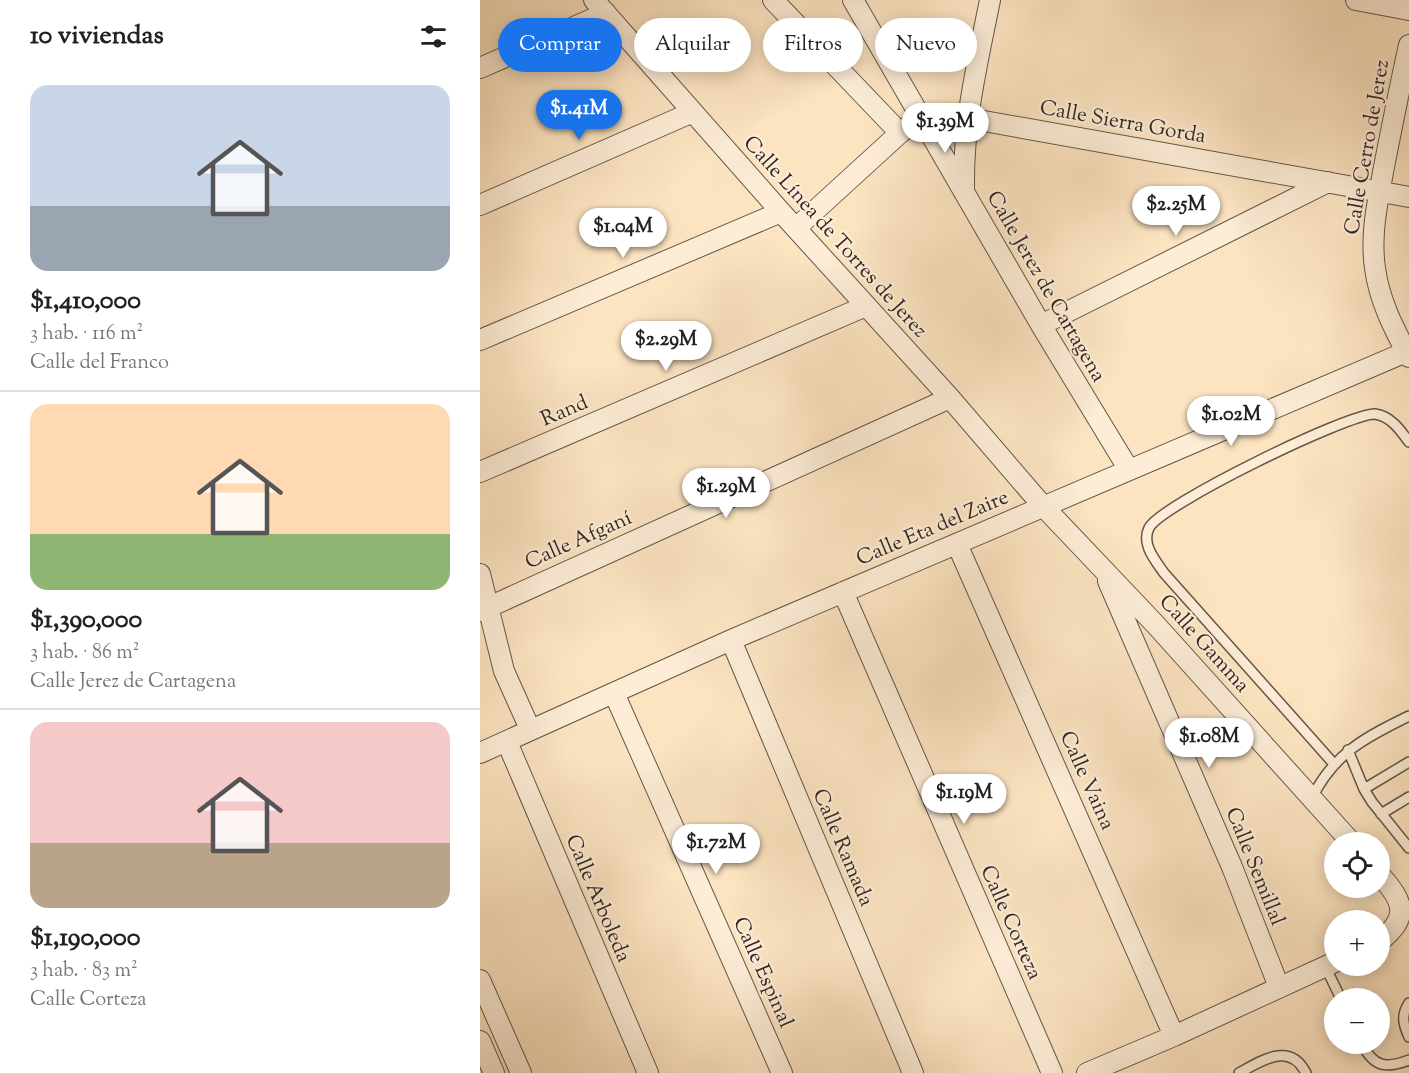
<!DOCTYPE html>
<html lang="es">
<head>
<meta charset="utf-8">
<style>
  :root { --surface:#fff; --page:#f6f6f6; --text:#222; --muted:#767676; --line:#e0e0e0; --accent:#1a73e8 }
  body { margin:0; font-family:"Sorts Mill Goudy",serif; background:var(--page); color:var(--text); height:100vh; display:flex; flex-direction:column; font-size:22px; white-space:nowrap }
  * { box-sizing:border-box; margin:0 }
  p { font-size:20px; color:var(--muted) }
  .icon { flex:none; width:33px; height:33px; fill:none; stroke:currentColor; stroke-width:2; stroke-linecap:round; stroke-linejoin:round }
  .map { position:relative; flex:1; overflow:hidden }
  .side { display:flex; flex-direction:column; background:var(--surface); width:480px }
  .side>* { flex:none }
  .guide { position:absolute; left:18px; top:18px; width:570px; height:54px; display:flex; gap:12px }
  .fabs { position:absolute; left:844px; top:832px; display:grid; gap:12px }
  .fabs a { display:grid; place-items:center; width:66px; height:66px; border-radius:50%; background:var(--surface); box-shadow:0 3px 15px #0003; font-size:30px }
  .price { position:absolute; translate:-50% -51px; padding:0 14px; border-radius:21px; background:#fff; color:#222; font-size:20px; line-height:39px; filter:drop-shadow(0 2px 3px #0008) }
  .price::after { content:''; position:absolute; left:50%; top:36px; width:18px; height:14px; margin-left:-9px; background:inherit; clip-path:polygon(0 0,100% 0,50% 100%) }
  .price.selected { background:var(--accent); color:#fff }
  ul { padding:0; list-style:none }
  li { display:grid; align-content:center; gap:12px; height:318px; padding:0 30px }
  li+li { border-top:2px solid var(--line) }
  li span { display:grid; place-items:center; height:186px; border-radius:18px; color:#555 }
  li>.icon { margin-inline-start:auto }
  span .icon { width:108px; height:108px; fill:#fffc; stroke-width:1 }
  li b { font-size:26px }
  h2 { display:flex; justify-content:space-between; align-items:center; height:72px; padding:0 30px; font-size:26px }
  .chip { padding:0 21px; border-radius:27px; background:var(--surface); box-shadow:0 3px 15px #0003; font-size:21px; line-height:54px }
  .chip.selected { background:var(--accent); color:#fff }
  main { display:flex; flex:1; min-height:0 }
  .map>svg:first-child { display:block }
</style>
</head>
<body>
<main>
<section class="side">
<h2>10 viviendas<svg class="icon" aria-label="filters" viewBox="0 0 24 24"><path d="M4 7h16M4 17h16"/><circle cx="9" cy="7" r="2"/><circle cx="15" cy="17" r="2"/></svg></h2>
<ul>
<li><span style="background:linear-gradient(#c9d6e8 65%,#9aa5b1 0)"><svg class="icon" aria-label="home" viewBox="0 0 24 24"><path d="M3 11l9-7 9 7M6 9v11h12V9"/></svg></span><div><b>$1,410,000</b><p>3 hab. · 116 m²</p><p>Calle del Franco</p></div></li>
<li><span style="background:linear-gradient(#ffd9b3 70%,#8fb573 0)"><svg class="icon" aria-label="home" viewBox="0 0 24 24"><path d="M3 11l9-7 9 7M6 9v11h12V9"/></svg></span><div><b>$1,390,000</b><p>3 hab. · 86 m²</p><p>Calle Jerez de Cartagena</p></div></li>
<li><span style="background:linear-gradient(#f6c9c9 65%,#b9a48a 0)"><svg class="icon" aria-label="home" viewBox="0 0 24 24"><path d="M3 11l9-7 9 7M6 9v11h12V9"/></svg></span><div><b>$1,190,000</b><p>3 hab. · 83 m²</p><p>Calle Corteza</p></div></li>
</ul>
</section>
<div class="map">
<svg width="929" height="1073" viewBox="0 0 929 1073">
  <rect width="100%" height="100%" fill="#fce4c1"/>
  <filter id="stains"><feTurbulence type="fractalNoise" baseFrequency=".00333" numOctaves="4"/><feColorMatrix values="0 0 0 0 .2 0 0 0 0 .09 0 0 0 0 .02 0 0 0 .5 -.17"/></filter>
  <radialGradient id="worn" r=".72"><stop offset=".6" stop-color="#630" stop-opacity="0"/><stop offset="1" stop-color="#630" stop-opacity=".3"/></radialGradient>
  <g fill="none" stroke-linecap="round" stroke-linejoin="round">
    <defs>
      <path id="service" d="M868,750l16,39
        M929,762l-45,27 8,13 37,46
        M854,764l-170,-191c-9,-13 -23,-29 -15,-45 11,-23 200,-115 226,-114 16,2 26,17 34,28
        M832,798c22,-45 54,-61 97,-82
        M901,814l28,-17
        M845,966l16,33
        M929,1003c-8,12 -6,21 0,34
        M882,1044c12,23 23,25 47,16
        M759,1073c22,-12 51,-32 67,0"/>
      <path id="minor" d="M114,0l187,212 169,186 92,107 113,119 197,219
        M293,0l127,133
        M373,0l188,325 88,145
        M876,0l53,10
        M929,45c-9,41 -17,81 -25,122 -6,33 -14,67 -9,101 4,32 19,61 34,89
        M0,68l126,-55
        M484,189c-1,-67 13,-124 26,-189
        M0,205l213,-93
        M316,228l104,-95 20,-15 19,-2 28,2 442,79
        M561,325l287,-143
        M0,340l301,-128
        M0,472l386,-166
        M477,544l217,492
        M0,574l24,97 26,58
        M628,581l124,286 47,120
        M363,592l209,481
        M0,611l470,-213
        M251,640l182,433
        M134,693l168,380
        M27,742l141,331
        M0,753l251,-113 675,-288
        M900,875c25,28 29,42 0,66
        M0,980l41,93
        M0,1041l14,32
        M607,1073l87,-37 161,-74"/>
    </defs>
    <use href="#service" stroke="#645649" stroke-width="12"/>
    <use href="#minor" stroke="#645649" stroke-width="22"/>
    <use href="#service" stroke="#fdedd7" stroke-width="9"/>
    <use href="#minor" stroke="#fdedd7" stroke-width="20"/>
  </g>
  <g text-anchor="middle" stroke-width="4.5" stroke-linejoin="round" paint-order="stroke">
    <g font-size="21" fill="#322621" stroke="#fdedd7">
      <text transform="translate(643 121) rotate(10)" y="7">Calle Sierra Gorda</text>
      <text transform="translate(886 147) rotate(-80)" y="7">Calle Cerro de Jerez</text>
      <text transform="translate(356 236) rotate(48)" y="7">Calle Línea de Torres de Jerez</text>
      <text transform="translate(567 286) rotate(60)" y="7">Calle Jerez de Cartagena</text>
      <text transform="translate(84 410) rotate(-23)" y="7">Rand</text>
      <text transform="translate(452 527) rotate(-23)" y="7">Calle Eta del Zaire</text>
      <text transform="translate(98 539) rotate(-24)" y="7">Calle Afganí</text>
      <text transform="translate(725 643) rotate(48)" y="7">Calle Gamma</text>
      <text transform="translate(608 780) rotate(66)" y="7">Calle Vaina</text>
      <text transform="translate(364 847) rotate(67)" y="7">Calle Ramada</text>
      <text transform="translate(776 866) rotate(68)" y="7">Calle Semillal</text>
      <text transform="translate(119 898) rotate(67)" y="7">Calle Arboleda</text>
      <text transform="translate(532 922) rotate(66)" y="7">Calle Corteza</text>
      <text transform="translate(284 972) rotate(66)" y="7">Calle Espinal</text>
    </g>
  </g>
  <rect width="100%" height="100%" filter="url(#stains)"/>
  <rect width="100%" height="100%" fill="url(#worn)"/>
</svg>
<div class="fabs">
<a><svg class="icon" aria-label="locate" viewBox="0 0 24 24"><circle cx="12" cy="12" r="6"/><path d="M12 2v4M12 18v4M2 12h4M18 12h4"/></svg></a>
<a>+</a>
<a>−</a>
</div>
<b class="price selected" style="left:99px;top:141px">$1.41M</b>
<b class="price" style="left:465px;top:154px">$1.39M</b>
<b class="price" style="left:696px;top:237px">$2.25M</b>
<b class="price" style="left:143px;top:259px">$1.04M</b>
<b class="price" style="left:186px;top:372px">$2.29M</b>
<b class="price" style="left:751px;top:447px">$1.02M</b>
<b class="price" style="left:246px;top:519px">$1.29M</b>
<b class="price" style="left:729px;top:769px">$1.08M</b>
<b class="price" style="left:484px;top:825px">$1.19M</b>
<b class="price" style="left:236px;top:875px">$1.72M</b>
<div class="guide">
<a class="chip selected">Comprar</a>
<a class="chip">Alquilar</a>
<a class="chip">Filtros</a>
<a class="chip">Nuevo</a>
</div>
</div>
</main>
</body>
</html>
